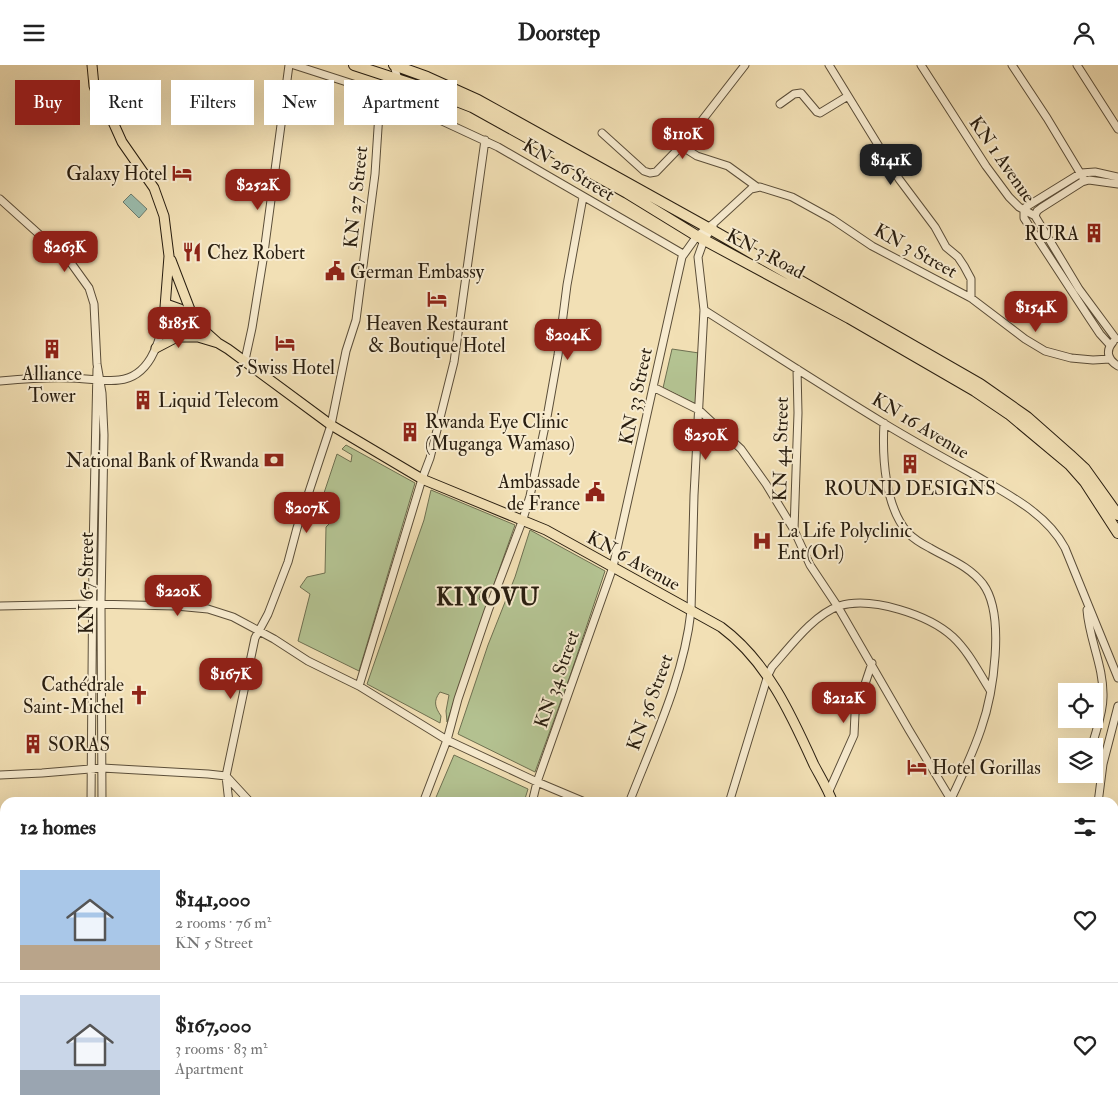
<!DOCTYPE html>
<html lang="en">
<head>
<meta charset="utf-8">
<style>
  :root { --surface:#fff; --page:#f6f6f6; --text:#222; --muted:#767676; --line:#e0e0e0; --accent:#8f2418 }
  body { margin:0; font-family:"IM FELL Double Pica",serif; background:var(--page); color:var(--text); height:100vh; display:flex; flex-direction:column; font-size:19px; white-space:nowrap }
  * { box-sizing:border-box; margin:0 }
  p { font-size:16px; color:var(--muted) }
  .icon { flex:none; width:28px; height:28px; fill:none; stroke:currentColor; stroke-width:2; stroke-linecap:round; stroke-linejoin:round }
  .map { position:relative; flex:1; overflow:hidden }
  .side { position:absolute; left:0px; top:732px; width:1119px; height:321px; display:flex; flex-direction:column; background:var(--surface); border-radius:15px 15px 0 0; box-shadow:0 5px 20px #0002 }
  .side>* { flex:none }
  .top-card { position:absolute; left:15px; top:15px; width:500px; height:45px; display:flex; gap:10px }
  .buttons { position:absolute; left:1058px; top:618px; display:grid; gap:10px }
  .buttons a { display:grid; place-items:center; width:45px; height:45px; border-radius:0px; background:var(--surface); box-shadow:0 5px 20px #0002; font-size:25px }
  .price { position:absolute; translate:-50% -42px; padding:0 11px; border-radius:10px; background:var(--accent); color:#fff; font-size:16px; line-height:32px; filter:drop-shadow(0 1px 2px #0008) }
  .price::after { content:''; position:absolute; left:50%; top:30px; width:15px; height:11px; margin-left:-8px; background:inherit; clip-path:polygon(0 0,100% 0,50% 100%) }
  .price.on { background:#222; color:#fff }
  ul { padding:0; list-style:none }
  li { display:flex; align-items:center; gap:15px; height:125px; padding:0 20px }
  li+li { border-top:1px solid var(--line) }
  li span { display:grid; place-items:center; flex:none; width:140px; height:100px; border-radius:0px; color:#555 }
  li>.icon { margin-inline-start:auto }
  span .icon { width:60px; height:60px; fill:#fffc; stroke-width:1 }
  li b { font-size:21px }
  h2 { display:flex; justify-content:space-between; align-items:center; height:60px; padding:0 20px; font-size:21px }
  .chip { padding:0 18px; border-radius:0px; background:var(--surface); box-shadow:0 5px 20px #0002; font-size:18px; line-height:45px }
  .chip.on { background:var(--accent); color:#fff }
  header { display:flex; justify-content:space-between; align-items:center; height:65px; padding:0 20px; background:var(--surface); font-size:22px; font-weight:700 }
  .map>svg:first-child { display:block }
</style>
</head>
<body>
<header><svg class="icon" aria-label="menu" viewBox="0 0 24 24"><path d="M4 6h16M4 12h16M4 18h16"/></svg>Doorstep<svg class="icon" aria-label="person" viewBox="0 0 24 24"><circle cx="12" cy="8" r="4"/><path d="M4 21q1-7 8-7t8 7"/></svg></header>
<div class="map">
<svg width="1118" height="1053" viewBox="0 0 1118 1053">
  <rect width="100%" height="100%" fill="#f2e0b5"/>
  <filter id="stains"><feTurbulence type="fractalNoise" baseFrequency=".004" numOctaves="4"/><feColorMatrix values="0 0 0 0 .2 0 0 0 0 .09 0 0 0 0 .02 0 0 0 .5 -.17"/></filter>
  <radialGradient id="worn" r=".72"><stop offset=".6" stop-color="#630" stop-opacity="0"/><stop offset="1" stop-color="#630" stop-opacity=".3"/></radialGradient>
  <path fill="#b4c392" stroke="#6e7051" d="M672,284l27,4 -3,51 -33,-16z
    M346,380l69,38 -56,188 -61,-30 12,-47 -10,-7 7,-10 18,-4 1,-46 9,-9 2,-8 -17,-5 17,-51 14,8 1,-7 -10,-6z
    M431,425l84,35 -23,65 -10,-2 -3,11 8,6 -40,117 -1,-11 3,-16 -9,-3c-7,9 -5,15 1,24l-1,7 -73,-39 57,-164z
    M530,465l75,41 -35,105 -35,96 -77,-38 30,-89 27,-68z
    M454,690l74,34 -4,13h-90z
    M234,1049h109l-3,4h-106z"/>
  <path fill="#9bbdae" stroke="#6d7d6f" d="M131,129l16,15 -8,9 -16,-16z"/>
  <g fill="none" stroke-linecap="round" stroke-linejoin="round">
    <path stroke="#6d7d6f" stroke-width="2" d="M1074,1049l11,4"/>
    <defs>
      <path id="minor" d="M294,0l90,29 114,53 185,107
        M829,0l70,114 36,48 11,20 12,10 6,9 7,13v19
        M921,0l65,101 23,31 10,10 16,9
        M1012,0l35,53 38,63
        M1077,0l41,64
        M780,39l14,-10 7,-1 16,19 3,1 28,-17
        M602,68l42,38 6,2 6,-1 30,-31 59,-76
        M686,76v8l11,7 31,10 29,21
        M0,134l71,64 18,25 5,16 3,60 5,29 2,42 -3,169 1,199
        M1024,145v8l66,101 10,15 10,11
        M1024,145l2,-3 55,-34 14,-1 23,5
        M1035,151l44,73 37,50
        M1035,151l2,-5 4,-3 41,-26 7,-2 29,4
        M704,245c60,38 120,77 181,114 28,17 57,33 86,49 34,20 75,39 94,75l53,130
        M1113,277c-8,9 -5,18 5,24
        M245,295l7,-32 11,-68 26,-195
        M0,316c23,-2 46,-4 69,-3 15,0 37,4 50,2 30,-3 40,-36 45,-60
        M653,322l46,23 42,39 25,35 28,46 16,35 28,42 71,123 44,73
        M884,358c-2,34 1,84 24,110 6,6 14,11 22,15 19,11 39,18 53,36 23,31 10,111 -2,145 -8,24 -19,47 -30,70
        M794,465l4,-117 -1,-44
        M0,541l93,-2 83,2 32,3 25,8 41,22 34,22 51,25 88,54 90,42 50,21
        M1087,545c2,29 17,57 16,87 0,17 -7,33 -11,49
        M359,621l63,-207 8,-21 24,-96 31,-222
        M1067,709h9
        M0,710l42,-2 60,-5 106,6 18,2 25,27
        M829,726l25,-56 1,-21 17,-51
        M91,738l2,-251 4,-183
        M229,738l-3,-27 29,-138 13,-24 20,-52 9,-34 34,-103 15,-74 10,-31 19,-146 4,-61 5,-19 14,-14 -4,-15
        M423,738l24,-63 11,-41 30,-88 35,-92 7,-23 17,-79 11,-62 9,-70 16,-88
        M532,738l5,-21 76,-215 69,-310 15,-21 17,-13 37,-34 9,-2 32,10 40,22 40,27 99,52 54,41 20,12 26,7 22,2 17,-1
        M629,738c24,-62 55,-126 62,-192l3,-116 10,-185 -6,-53 6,-17 9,-14
        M729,738l39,-128 4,-8c18,-20 41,-52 67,-61 33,-10 90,9 114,31 16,15 26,36 37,53
        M1098,738l5,-39 15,-58
        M1114,976l4,-7
        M0,1023h5
        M96,1049v4
        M582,1049l1,4
        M103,1053l1,-4
        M224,1053v-4
        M343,1053l2,-4
        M459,1053l3,-4
        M668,1053l3,-4
        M785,1053l3,-4"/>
      <path id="major" d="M92,0l2,21 6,17 13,19 9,20 32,46 10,28 5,40 -5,64 34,17 20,6 10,6 103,76 91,54 124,51 175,97c46,34 70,87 93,138 7,13 14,24 19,38
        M171,195l23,60
        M166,239l14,5 37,33
        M156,283l21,-11h19
        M975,1053l2,-4"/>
      <path id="highway" d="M354,0l64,21 54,21 155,86 70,43 152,82 126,73 34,23 61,51 15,17 33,51
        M394,0l33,12 51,23 234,130 268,154 47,33 43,38 15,14 33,46"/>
    </defs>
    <use href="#minor" stroke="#5b4e39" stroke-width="9"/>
    <use href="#major" stroke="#291e10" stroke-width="11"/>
    <use href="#highway" stroke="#291e10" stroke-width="12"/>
    <use href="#minor" stroke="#f7ebcf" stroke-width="7"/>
    <use href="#major" stroke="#f2e0b5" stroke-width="9"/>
    <use href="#highway" stroke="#f2e0b5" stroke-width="10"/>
  </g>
  <defs>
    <symbol id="hotel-bare" viewBox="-9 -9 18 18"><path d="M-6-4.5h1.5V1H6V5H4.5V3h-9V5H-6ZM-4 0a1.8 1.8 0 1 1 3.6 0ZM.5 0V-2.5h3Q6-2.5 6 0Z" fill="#8f2418" stroke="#f7ebcf" stroke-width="2.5" paint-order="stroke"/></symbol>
    <symbol id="building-bare" viewBox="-9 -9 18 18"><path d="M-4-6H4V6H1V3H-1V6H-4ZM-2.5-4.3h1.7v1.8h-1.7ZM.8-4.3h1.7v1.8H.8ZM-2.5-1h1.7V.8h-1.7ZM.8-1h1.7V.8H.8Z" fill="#8f2418" stroke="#f7ebcf" stroke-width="2.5" paint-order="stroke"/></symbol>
    <symbol id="restaurant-bare" viewBox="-9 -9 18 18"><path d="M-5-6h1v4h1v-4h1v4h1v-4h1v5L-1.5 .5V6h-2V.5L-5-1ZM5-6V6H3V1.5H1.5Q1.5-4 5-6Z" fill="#8f2418" stroke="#f7ebcf" stroke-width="2.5" paint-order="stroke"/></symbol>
    <symbol id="civic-bare" viewBox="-9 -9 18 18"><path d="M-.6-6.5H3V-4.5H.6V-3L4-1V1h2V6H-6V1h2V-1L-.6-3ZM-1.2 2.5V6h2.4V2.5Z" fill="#8f2418" stroke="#f7ebcf" stroke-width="2.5" paint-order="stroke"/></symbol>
    <symbol id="bank-bare" viewBox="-9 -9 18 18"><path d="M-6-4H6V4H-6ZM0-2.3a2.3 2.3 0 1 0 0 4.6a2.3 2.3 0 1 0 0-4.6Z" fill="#8f2418" stroke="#f7ebcf" stroke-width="2.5" paint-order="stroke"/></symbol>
    <symbol id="hospital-bare" viewBox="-9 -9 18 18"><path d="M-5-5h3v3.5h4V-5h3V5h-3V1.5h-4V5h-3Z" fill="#8f2418" stroke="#f7ebcf" stroke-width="2.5" paint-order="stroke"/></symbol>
    <symbol id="church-bare" viewBox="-9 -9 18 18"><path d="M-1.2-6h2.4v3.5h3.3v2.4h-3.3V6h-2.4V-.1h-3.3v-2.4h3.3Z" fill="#8f2418" stroke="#f7ebcf" stroke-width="2.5" paint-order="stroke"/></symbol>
  </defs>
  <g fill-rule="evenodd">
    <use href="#hotel-bare" x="168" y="94" width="28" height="28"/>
    <use href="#building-bare" x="1080" y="154" width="28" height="28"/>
    <use href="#restaurant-bare" x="178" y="173" width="28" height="28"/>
    <use href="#civic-bare" x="321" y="192" width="28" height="28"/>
    <use href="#hotel-bare" x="423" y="220" width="28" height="28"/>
    <use href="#hotel-bare" x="271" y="264" width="28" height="28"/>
    <use href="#building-bare" x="38" y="270" width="28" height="28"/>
    <use href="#building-bare" x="129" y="321" width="28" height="28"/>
    <use href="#building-bare" x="396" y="353" width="28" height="28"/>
    <use href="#bank-bare" x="260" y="381" width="28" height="28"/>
    <use href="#building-bare" x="896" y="385" width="28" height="28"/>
    <use href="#civic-bare" x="581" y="413" width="28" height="28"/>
    <use href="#hospital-bare" x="748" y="462" width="28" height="28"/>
    <use href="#church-bare" x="125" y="616" width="28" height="28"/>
    <use href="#building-bare" x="19" y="665" width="28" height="28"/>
    <use href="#hotel-bare" x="903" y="688" width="28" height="28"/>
  </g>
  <g text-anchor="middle" stroke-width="4" stroke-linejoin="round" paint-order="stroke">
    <g font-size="19" fill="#291e10" stroke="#f7ebcf">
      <text transform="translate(1003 94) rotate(55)" y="7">KN 1 Avenue</text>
      <text transform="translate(569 104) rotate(31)" y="7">KN 26 Street</text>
      <text transform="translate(355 132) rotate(-84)" y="7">KN 27 Street</text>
      <text transform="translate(916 185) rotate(29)" y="7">KN 3 Street</text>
      <text transform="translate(766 188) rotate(28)" y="7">KN 3 Road</text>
      <text transform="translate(635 331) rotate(-78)" y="7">KN 33 Street</text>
      <text transform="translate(921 360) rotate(31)" y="7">KN 16 Avenue</text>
      <text transform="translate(780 384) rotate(-89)" y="7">KN 44 Street</text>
      <text transform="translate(634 495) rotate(29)" y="7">KN 6 Avenue</text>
      <text transform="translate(86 518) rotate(-90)" y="7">KN 67 Street</text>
      <text transform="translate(556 614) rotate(-71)" y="7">KN 34 Street</text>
      <text transform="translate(649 637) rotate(-70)" y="7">KN 36 Street</text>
    </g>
    <g font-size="19" fill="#291e10" stroke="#f7ebcf" text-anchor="start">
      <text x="167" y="115" text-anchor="end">Galaxy Hotel</text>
      <text x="1079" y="175" text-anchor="end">RURA</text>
      <text x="207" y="194">Chez Robert</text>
      <text x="350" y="213">German Embassy</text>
      <text x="437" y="265" text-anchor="middle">Heaven Restaurant<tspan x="437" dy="22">&amp; Boutique Hotel</tspan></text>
      <text x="285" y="309" text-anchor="middle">5 Swiss Hotel</text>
      <text x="52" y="315" text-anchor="middle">Alliance<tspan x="52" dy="22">Tower</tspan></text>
      <text x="158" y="342">Liquid Telecom</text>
      <text x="425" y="363">Rwanda Eye Clinic<tspan x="425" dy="22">(Muganga Wamaso)</tspan></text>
      <text x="259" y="402" text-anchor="end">National Bank of Rwanda</text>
      <text x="580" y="423" text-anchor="end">Ambassade<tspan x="580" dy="22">de France</tspan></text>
      <text x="910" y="430" text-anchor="middle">ROUND DESIGNS</text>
      <text x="777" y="472">La Life Polyclinic<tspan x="777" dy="22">Ent(Orl)</tspan></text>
      <text x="124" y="626" text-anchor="end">Cathédrale<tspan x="124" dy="22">Saint-Michel</tspan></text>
      <text x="48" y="686">SORAS</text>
      <text x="932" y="709">Hotel Gorillas</text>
    </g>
    <g font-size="24" font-weight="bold" letter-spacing="1" fill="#291e10" stroke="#f7ebcf">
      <text x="488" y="540">KIYOVU</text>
    </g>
  </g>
  <rect width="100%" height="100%" filter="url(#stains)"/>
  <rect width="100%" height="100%" fill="url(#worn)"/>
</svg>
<div class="buttons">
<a><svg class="icon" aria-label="locate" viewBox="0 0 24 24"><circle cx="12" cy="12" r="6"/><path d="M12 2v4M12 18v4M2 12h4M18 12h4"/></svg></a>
<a><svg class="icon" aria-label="layers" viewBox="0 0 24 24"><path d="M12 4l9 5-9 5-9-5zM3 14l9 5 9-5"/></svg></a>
</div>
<b class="price" style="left:683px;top:95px">$110K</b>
<b class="price on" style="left:891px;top:121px">$141K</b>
<b class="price" style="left:258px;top:146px">$252K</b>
<b class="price" style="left:65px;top:208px">$263K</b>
<b class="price" style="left:1036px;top:268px">$154K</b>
<b class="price" style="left:179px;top:284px">$185K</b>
<b class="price" style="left:568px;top:296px">$204K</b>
<b class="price" style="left:706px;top:396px">$250K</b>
<b class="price" style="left:307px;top:469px">$207K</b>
<b class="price" style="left:178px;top:552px">$220K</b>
<b class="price" style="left:231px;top:635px">$167K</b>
<b class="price" style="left:844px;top:659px">$212K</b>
<div class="top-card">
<a class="chip on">Buy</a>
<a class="chip">Rent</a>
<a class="chip">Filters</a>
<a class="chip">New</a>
<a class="chip">Apartment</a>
</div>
<section class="side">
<h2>12 homes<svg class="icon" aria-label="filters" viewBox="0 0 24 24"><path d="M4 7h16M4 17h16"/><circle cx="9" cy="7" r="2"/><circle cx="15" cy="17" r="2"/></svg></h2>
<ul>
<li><span style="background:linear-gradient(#a9c7e8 75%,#b9a48a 0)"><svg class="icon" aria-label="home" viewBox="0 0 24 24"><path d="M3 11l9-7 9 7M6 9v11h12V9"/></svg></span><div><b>$141,000</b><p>2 rooms · 76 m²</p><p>KN 5 Street</p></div><svg class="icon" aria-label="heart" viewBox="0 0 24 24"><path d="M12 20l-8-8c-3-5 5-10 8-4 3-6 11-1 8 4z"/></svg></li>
<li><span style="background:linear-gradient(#c9d6e8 75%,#9aa5b1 0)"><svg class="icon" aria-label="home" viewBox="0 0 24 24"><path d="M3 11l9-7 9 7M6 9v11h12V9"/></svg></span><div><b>$167,000</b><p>3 rooms · 83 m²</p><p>Apartment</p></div><svg class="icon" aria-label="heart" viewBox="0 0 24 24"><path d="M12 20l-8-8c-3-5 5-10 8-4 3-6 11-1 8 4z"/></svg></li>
</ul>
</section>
</div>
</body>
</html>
